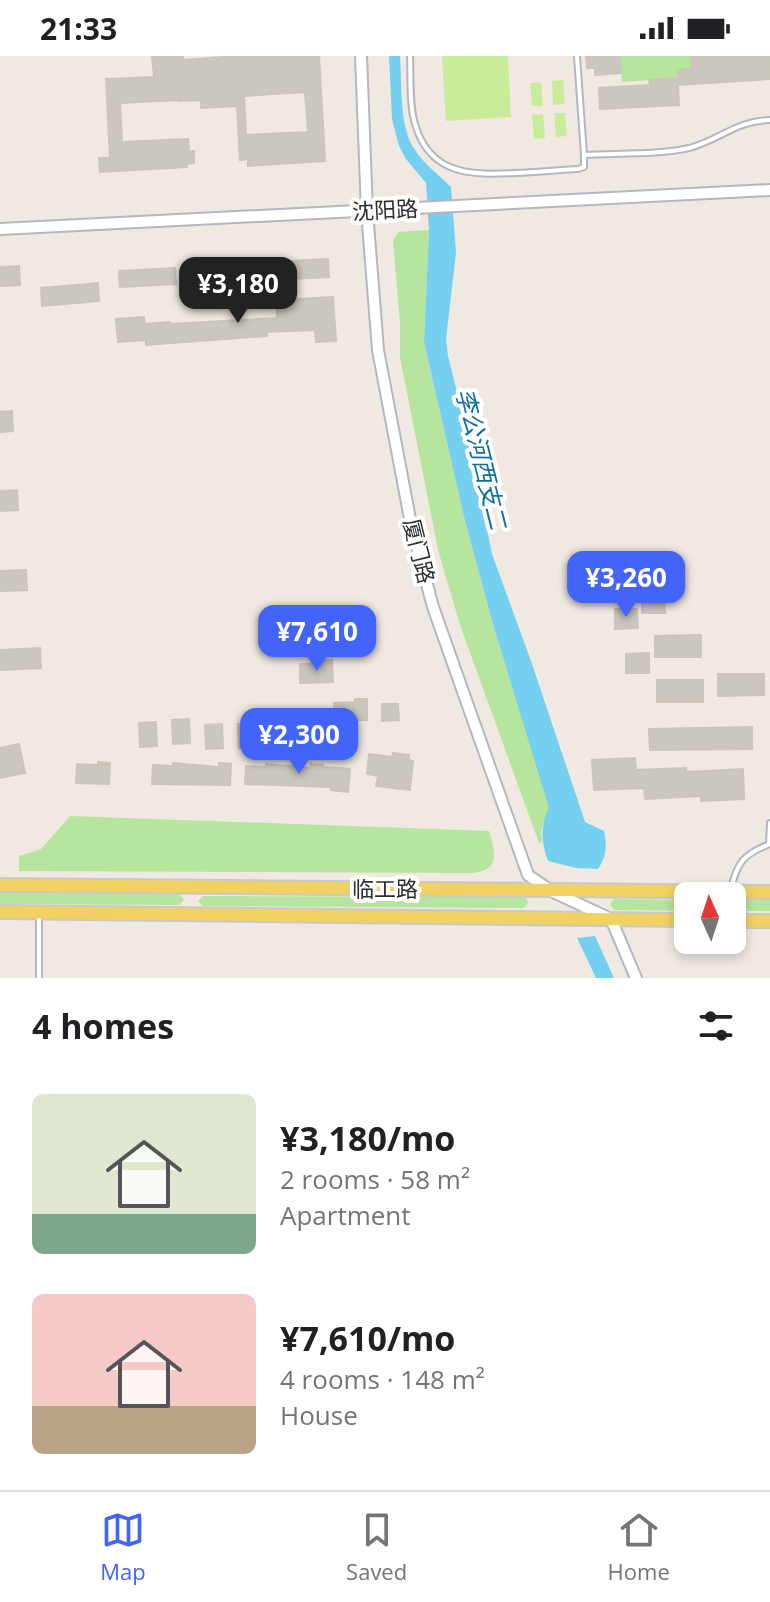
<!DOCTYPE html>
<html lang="en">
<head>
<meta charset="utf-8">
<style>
  :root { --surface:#fff; --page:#f6f6f6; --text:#202124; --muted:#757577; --line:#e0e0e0; --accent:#4264fb }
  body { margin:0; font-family:"Open Sans","Noto Sans SC",sans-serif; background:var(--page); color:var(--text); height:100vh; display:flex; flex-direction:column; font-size:30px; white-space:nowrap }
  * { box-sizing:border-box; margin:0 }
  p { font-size:26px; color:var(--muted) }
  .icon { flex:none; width:44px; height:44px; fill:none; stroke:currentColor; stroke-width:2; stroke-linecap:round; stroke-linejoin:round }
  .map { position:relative; height:922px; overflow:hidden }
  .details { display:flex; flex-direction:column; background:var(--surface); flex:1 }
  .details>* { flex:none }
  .needle { width:52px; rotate:357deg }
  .controls { position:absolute; left:674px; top:826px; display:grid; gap:16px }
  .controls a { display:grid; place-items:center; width:72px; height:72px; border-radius:12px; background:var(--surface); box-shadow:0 4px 12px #0003; font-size:40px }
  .price { position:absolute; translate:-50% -68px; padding:0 18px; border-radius:16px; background:var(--accent); color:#fff; font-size:26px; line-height:52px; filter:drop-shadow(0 2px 4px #0008) }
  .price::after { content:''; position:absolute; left:50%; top:48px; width:24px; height:18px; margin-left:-12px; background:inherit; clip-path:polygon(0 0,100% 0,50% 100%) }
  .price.selected { background:#222; color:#fff }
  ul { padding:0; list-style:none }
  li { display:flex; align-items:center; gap:24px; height:200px; padding:0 32px }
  li span { display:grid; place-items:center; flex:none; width:224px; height:160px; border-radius:12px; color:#555 }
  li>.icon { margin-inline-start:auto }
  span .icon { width:96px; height:96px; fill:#fffc; stroke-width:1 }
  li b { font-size:34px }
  h2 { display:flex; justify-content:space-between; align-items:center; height:96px; padding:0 32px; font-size:34px }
  .status { display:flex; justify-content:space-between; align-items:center; height:56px; padding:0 40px; background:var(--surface); direction:ltr }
  .status svg { height:22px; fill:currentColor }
  .tab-bar { display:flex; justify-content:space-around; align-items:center; height:112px; border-top:2px solid var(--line); background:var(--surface); font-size:22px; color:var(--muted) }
  .tab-bar a { display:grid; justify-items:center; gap:4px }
  .tab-bar .selected { color:var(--accent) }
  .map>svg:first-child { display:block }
</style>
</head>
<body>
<div class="status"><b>21:33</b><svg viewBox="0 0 49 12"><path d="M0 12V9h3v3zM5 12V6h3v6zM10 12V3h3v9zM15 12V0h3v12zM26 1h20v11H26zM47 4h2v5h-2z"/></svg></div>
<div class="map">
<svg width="770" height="922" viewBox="0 0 770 922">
  <rect width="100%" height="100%" fill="#efe9e1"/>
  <path fill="#b6e59e" d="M620,0h71l1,13 -14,1v8l-56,4z
    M429,174l-5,112 40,175 28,104 58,187 -9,22 1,12 -3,1 -79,-218 -22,-75 -38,-193v-35l-7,-81 5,-9z
    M70,760l419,15c6,20 12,39 -16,42l-454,-2v-15l22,-7z
    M0,837l179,1 3,3 2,3 -5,5 -179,-1z
    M203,840l320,1 4,2 1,4 -5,5 -320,-2 -5,-5z
    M614,843l74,1v11l-74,-1 -4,-6z
    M732,844h38v11h-38z"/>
  <path fill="#c9ec9a" d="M442,0h66l3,61 -65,4z
    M563,24l2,24 -12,1 -1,-24z
    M541,26l2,24h-11l-2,-23z
    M554,57h11l2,23 -11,1z
    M543,58l2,24 -11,1 -2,-24z"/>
  <path fill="#75cff0" d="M389,0h11c2,26 -1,73 15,94 9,14 24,25 36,37l5,66 -10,86 2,17 21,85 23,113 39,107 54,161 19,9c3,16 3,24 -6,38l-22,-1 -28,-7c-7,-20 -8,-34 1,-53l-57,-187 -28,-104 -40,-175 5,-112 -3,-47 -20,-24 -7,-13 -7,-27z
    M595,880l19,42h-18l-19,-40z"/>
  <path fill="#cbc7bf" stroke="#cbc5ba" stroke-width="2" fill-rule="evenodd" d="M152,0h31v4l53,-4h83l6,105 -77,5v-7l-8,1 -3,-54 -36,2v-8l-22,1v-1l-59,3 2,39 66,-3 1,13 5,-1v12l-7,1v3l-87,5 -1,-14h11l-4,-79 48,-2zM305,36l3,40 -62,3 -2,-39z
    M586,0h34l1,17 -26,2v-7h-8z
    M691,0h79v23l-92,6 1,20 -79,4 -1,-21 51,-3 -1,-5 29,-2v-8l14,-1z
    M328,203l1,18 -57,3 -1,-18z
    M19,210l1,19 -20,1v-19z
    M175,212l1,16 -56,3 -1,-16z
    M251,212l1,16 -57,4 -1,-16z
    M98,227l1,18 -57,5 -1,-18z
    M333,241l3,44 -20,1 -1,-12 -48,2v4l-121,9v-5l-28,2 -2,-23 28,-2 1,7 25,-2v2l107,-6 -1,-18z
    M12,355l1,20 -13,1v-20z
    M17,434l1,20 -18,1v-20z
    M26,514l1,20 -27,1v-20z
    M642,537h22l1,20h-23z
    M615,553h22l1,19 -23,1z
    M701,579v22h-46v-21z
    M40,592l1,20 -41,2v-20z
    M649,597v20h-23v-19z
    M332,604l1,22 -33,1v-19h20v-3z
    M718,618h46v21l-46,1z
    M657,624h46v22h-46z
    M355,643h12v21l-32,1 -1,-18 21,-1z
    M382,648h16l1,16 -17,1z
    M189,663l1,24 -17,1 -1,-24z
    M318,664l1,24 -46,5 -1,-24 29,-2 -1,-2z
    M156,666l1,24 -17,1 -1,-24z
    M255,667l1,24 -17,1 -1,-24z
    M222,668l1,24 -17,1 -1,-24z
    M752,671v22l-102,1 -1,-21z
    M19,688l6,29 -25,5v-30z
    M393,697l16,2v5l4,1 -3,29 -34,-4 2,-10 -11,-2 2,-20 23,3z
    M635,702l1,12 50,-2 1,4 56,-3 1,30 -43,2v-5l-56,3 -1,-11 -50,2 -2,-30z
    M98,706l12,1 -1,21 -33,-1 1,-19 21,1z
    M173,707l46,4v-4l12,1 -1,21 -78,-1 1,-19 20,1z
    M266,708l45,4v-4l12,1v2l27,2 -2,23 -17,-2v-3l-86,-3 1,-18 20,1z"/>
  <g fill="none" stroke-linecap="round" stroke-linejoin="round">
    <defs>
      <path id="service" d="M410,0c1,22 -1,47 5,68 15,52 57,51 101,49 21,-1 42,-3 62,-4l6,-2v-12c31,-2 75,0 105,-7 31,-8 46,-27 81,-28
        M577,0l7,99
        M769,788l1,-21
        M731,833c6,-27 13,-35 39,-45
        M39,860v62"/>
      <path id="tertiary" d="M361,0l6,155 11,139 33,174 22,83 95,268 23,16 60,28 25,59
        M0,173l770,-39"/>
      <path id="primary" d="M0,829l770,7
        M0,856l688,8
        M732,865h38"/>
    </defs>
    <use href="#service" stroke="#b4b7c1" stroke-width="8"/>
    <use href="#tertiary" stroke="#b4b7c1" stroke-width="14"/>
    <use href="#primary" stroke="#c9c9c9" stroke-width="16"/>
    <use href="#service" stroke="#fff" stroke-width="4"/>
    <use href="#tertiary" stroke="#fff" stroke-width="10"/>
    <use href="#primary" stroke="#f2d163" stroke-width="12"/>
  </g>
  <g text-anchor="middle" stroke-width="8" stroke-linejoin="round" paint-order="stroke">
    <g font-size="22" fill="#2e2e2e" stroke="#fff">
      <text transform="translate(385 154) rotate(-3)" y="8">沈阳路</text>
      <text transform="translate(419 495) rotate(76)" y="8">厦门路</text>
      <text x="385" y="841">临工路</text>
    </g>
    <g font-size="24" font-style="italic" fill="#0d6fa3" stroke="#fff">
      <text transform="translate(481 403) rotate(76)" y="8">李公河西支二</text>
    </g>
  </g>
</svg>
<div class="controls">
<a><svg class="needle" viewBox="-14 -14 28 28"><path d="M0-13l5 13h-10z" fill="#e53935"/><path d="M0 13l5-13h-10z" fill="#757577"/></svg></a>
</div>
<b class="price selected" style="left:238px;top:269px">¥3,180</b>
<b class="price" style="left:626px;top:563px">¥3,260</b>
<b class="price" style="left:317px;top:617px">¥7,610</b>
<b class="price" style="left:299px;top:720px">¥2,300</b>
</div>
<section class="details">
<h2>4 homes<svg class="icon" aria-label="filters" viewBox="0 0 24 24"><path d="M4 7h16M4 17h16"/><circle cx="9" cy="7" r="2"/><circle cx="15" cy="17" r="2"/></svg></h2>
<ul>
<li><span style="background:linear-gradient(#dfe7d0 75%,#7fa58c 0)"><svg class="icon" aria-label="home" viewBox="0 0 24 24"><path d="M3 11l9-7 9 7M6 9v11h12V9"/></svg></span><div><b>¥3,180/mo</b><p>2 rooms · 58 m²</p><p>Apartment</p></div></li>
<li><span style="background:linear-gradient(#f6c9c9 70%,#b9a48a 0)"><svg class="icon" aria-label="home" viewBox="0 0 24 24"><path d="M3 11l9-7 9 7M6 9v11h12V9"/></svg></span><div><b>¥7,610/mo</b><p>4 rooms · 148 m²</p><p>House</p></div></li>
</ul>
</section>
<nav class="tab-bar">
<a class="selected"><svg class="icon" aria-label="map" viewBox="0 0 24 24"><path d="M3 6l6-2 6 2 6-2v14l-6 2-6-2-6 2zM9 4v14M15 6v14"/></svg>Map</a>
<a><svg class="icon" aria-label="saved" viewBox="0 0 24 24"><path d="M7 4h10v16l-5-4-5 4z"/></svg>Saved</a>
<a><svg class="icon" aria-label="home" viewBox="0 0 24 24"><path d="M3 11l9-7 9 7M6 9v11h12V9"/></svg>Home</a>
</nav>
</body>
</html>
